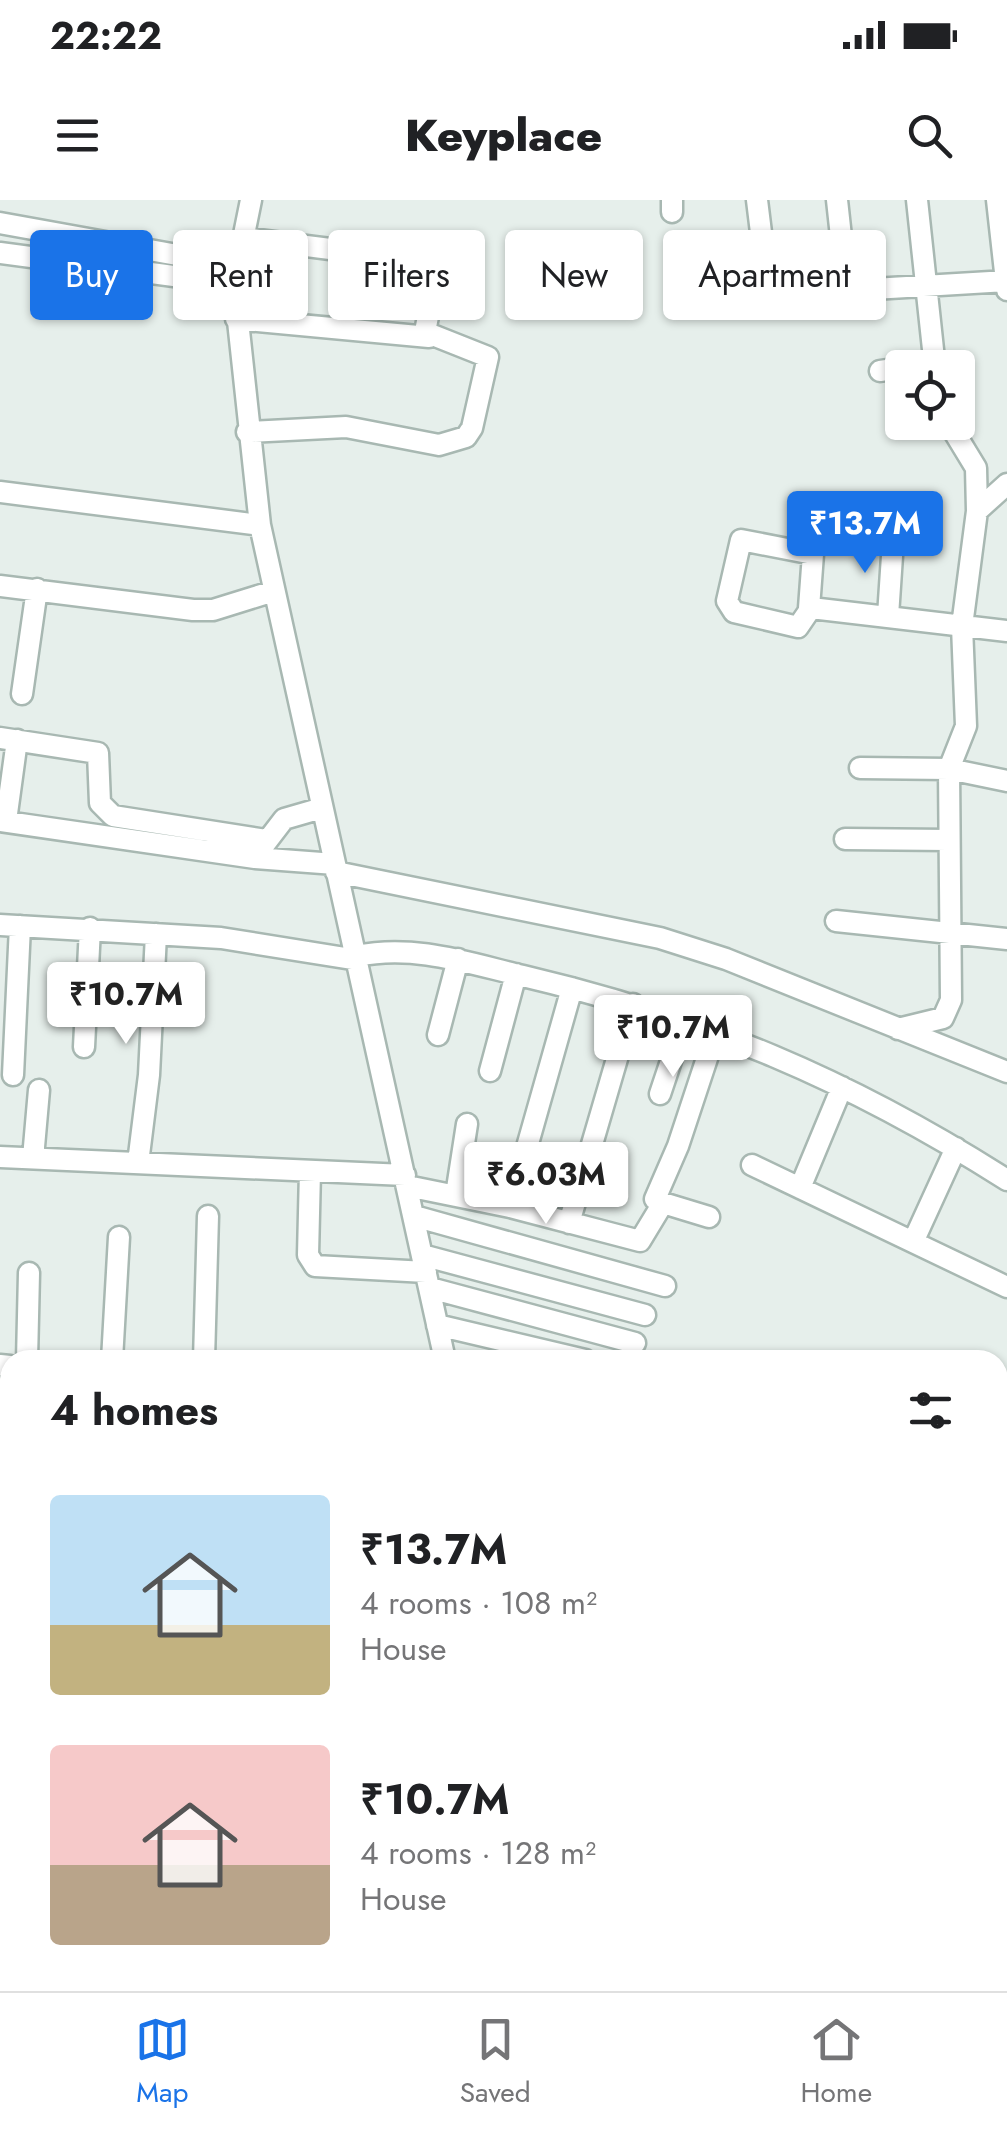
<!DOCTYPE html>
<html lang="en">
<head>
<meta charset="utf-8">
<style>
  :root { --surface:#fff; --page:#f6f6f6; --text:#202124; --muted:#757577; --line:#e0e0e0; --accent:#1a73e8 }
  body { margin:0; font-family:Jost,sans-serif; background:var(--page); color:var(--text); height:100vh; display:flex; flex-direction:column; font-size:38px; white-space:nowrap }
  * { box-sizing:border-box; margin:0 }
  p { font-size:32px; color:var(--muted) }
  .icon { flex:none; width:55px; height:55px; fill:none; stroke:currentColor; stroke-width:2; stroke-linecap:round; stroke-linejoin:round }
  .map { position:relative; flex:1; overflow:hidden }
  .drawer { position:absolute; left:0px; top:1150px; width:1008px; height:642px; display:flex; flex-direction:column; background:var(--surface); border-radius:30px 30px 0 0; box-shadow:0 2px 8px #0004 }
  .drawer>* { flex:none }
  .banner { position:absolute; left:30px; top:30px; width:948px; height:90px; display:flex; gap:20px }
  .fabs { position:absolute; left:885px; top:150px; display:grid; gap:20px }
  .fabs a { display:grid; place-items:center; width:90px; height:90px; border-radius:10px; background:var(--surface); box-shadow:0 2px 8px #0004; font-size:50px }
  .price { position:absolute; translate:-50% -85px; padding:0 22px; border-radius:10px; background:#fff; color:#222; font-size:32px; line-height:65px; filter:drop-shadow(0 2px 5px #0008) }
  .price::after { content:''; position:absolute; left:50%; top:60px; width:30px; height:22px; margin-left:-15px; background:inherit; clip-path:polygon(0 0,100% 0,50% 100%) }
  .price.on { background:var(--accent); color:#fff }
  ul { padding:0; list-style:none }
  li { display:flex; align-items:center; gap:30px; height:250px; padding:0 50px }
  li span { display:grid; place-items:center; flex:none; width:280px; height:200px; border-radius:10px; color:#555 }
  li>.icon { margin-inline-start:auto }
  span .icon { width:120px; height:120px; fill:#fffc; stroke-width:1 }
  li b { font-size:42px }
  h2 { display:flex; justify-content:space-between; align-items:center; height:120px; padding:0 50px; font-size:42px }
  .tag { padding:0 35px; border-radius:10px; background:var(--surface); box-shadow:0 2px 8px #0004; font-size:35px; line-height:90px }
  .tag.on { background:var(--accent); color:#fff }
  .status { display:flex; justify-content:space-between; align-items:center; height:70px; padding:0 50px; background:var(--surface); direction:ltr }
  .status svg { height:28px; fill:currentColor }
  header { display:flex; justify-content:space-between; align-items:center; height:130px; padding:0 50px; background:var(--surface); font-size:45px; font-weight:800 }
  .tabs { display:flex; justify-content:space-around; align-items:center; height:140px; border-top:2px solid var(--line); background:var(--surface); font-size:28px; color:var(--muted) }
  .tabs a { display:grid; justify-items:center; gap:5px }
  .tabs .on { color:var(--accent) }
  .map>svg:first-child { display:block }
</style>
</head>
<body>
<div class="status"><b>22:22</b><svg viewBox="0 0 49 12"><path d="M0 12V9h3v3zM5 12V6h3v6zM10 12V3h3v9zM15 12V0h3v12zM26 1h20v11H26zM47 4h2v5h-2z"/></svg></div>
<header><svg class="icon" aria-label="menu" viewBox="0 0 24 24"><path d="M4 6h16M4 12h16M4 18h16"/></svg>Keyplace<svg class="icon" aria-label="search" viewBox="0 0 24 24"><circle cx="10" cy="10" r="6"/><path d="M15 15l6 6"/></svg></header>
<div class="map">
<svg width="1007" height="1791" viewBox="0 0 1007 1791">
  <rect width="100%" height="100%" fill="#e6efeb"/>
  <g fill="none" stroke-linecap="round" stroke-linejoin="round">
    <defs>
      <path id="street" d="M251,0l-17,84 26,241 185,835
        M672,0v12
        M757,0l7,57
        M837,0l6,55 -3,36 167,-10
        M917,0l18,168
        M997,0l10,90
        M0,23l238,43
        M243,38l95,12
        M0,53l234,31
        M236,119l193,18
        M880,171l55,-8
        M247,232l99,-5 93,18 27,-8 6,-9 16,-71 -63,-25 17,-89
        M0,292l260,33
        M977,311l30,-27
        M0,386l193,24h20l61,-19
        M809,408l4,-54 -72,-14 -14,61 7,11 64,15 13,-19 196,23
        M888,416l5,-75
        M22,494l15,-105
        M0,538l98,15 2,50 13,13 153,24
        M860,568l89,1 58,12
        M0,621l255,37 80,6
        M6,621l11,-81
        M845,639l103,1
        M261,649l23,-30 38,-11
        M336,672l324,66 66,21 281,113
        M836,721l171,18
        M0,725l221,13 137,22
        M357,756c57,-12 111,7 166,20 182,43 325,103 484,204
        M898,829l45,-11 8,-18 -2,-231 17,-43 -4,-100 15,-115 -1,-43 -28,-46
        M438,835l20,-76
        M84,847l6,-119
        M490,871l26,-97
        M13,875l7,-149
        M660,894l25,-75
        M0,957l405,18
        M33,958l6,-68
        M138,963l11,-88 7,-141
        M752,965l255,122
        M310,971l-2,84 7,11 111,6
        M407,986l103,21 130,34 23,-38 46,14
        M800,988l42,-101
        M456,995l11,-71
        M655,999l23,-53 38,-115
        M510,1007l62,-219
        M414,1016l251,70
        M569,1023l64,-219
        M913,1042l43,-94
        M422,1055l223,60
        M430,1088l205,55
        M437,1125l148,35
        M27,1160l2,-87
        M112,1160l7,-123
        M204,1160l4,-144
        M0,1165l10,1
        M998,1226l9,-25
        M0,1373l10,5
        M998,1509l9,-1
        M696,1782l6,9"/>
    </defs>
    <use href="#street" stroke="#a8b8b2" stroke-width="25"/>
    <path stroke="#86b3a5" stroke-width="2.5" stroke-dasharray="5 8" stroke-linecap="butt" d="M483,1782l1,9"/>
    <use href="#street" stroke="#fff" stroke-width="20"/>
  </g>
</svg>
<div class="fabs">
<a><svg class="icon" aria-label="locate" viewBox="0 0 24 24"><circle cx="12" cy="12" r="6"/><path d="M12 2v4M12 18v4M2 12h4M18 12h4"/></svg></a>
</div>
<b class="price on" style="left:865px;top:376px">₹13.7M</b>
<b class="price" style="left:126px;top:847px">₹10.7M</b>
<b class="price" style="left:673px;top:880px">₹10.7M</b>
<b class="price" style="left:546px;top:1027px">₹6.03M</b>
<div class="banner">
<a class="tag on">Buy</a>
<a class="tag">Rent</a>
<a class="tag">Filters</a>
<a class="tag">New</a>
<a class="tag">Apartment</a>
</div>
<section class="drawer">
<h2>4 homes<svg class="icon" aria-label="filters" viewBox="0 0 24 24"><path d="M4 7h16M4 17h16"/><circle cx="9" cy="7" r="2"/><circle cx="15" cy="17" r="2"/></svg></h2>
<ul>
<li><span style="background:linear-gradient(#bfe0f5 65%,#c2b280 0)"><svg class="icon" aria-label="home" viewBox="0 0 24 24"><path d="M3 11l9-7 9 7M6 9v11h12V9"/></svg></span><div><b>₹13.7M</b><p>4 rooms · 108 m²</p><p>House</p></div></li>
<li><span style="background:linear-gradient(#f6c9c9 60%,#b9a48a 0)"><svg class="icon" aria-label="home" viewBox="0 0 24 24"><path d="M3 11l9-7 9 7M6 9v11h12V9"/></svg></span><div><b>₹10.7M</b><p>4 rooms · 128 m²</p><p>House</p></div></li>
</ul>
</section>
</div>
<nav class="tabs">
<a class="on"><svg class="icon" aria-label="map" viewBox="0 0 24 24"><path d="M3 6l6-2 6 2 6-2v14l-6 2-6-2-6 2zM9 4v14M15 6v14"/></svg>Map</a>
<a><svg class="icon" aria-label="saved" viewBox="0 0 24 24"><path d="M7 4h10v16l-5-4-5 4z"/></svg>Saved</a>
<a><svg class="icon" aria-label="home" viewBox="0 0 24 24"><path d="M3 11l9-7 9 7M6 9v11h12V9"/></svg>Home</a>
</nav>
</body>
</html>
